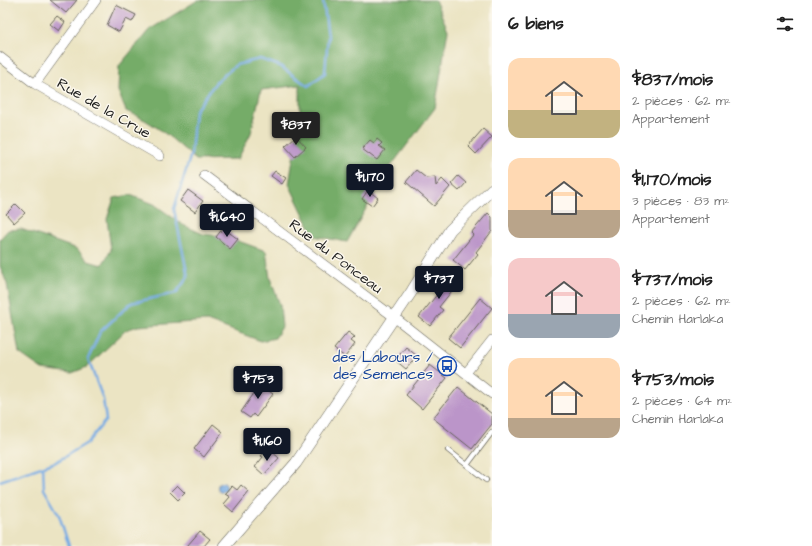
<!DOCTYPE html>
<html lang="fr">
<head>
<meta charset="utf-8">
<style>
  :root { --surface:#fff; --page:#f2f2f2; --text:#222; --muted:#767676; --accent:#111827 }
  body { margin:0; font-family:"Architects Daughter",sans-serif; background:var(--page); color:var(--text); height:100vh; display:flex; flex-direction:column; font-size:15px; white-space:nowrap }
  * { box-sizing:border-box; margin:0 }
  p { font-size:13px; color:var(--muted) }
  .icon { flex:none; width:22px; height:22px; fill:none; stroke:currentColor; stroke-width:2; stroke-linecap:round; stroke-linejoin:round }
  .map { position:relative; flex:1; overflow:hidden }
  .side { display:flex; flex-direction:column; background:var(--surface); width:320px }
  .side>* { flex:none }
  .price { position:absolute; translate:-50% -34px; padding:0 9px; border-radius:4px; background:var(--accent); color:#fff; font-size:13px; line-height:26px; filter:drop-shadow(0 1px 2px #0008) }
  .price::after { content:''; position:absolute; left:50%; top:24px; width:12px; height:9px; margin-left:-6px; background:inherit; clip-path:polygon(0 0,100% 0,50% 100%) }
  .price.selected { background:#222; color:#fff }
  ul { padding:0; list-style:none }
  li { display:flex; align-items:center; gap:12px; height:100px; padding:0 16px }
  li span { display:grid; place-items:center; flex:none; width:112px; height:80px; border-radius:12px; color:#555 }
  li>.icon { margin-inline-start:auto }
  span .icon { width:48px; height:48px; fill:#fffc; stroke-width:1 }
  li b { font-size:17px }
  h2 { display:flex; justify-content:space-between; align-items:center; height:48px; padding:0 16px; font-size:17px }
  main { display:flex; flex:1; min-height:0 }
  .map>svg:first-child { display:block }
</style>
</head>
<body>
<main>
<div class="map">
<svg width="492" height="546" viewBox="0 0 492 546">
  <rect width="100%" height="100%" fill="#fbf7ec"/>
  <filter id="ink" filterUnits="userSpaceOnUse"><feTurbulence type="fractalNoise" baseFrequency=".025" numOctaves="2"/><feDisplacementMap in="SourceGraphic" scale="8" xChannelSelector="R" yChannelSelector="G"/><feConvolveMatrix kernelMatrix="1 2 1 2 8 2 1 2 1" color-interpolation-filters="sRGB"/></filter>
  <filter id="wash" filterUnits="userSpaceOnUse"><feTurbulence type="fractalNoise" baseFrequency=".012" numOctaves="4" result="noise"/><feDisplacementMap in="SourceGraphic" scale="16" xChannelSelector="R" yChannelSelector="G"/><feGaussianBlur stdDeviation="0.9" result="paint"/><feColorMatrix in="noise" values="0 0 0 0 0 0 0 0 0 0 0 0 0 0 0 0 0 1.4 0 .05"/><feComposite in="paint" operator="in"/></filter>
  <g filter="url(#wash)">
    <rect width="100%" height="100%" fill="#ebe4c3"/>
    <path fill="#75ac68" stroke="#486442" d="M198,0h237l13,30 -13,78 -47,62 -41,72 -33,-6 -25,-52 11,-68v-31l-39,5 -10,43 -13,26 -42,1c-22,-20 -42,-38 -70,-49l-8,-20 1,-25 30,-36z
      M130,195l24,9 29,21 20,9 24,3 39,14 4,27 10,27 2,22 -7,11 -14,3 -54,-20 -69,5 -12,4 -39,37 -15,6 -30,-4 -23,-16 -12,-69 -7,-18v-27l8,-9 13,-1 56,20 11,12 14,4 9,-15 -4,-31 7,-21z"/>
    <path fill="#76abe4" stroke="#496480" d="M217.5 487a4.5 4.5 0 1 1 9 0a4.5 4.5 0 1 1-9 0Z"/>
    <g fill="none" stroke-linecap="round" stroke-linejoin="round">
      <path stroke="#76abe4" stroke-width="2.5" d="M43,467l1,22 15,26 10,31
        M0,481l56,-19 31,-19 19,-23 -3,-21 -15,-40 12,-27 31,-29 45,-10 12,-16 -14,-68 17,-55 4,-43 21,-29 20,-17 24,-6 20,7 28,20 17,-13 3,-37 -5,-36"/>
    </g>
    <g id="blocks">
      <path fill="#bb95c9" d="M50,0h27l-11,13z
        M116,5l20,10 -4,7 -6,-3 -7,13 -12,-7z
        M57,16l8,6 -6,9 -9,-7z
        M483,129l9,8 -16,17 -8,-8z
        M296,136l10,11 -11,10 -10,-11z
        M377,139l5,4 -3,3 6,4 -8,10 -15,-11 8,-9 4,3z
        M416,170l10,8 9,-1 1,9 6,-7 8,8 -16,19 -28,-24z
        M275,171l11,7 -4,6 -11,-8z
        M458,176l8,7 -7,8 -8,-7z
        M188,190l15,11 -8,11 -15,-11z
        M368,190l10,8 -6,8 -10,-7z
        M16,204l9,9 -11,10 -8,-9z
        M488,213l4,4v14l-16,21 2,2 -13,16 -12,-10 20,-25 -2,-2z
        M223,228l15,11 -8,10 -14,-12z
        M448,273l11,9 -20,25 4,3 -13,16 -11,-9 20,-25 -3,-3z
        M480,298l12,10 -32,40 -12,-10z
        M348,332l7,5 -4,4 4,3 -10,13 -11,-8z
        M406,347l11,9 -11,13 -11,-9z
        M430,365l17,13 -25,31 -16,-14z
        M259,381l12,7 -2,3 4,3 -17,23 -3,-3 -3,4 -9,-6 14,-20 -3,-2z
        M458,387l34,27v10l-20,25 -39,-31z
        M213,424l10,8 -19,25 -10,-8z
        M268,448l11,10 -15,17 -9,-8 8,-10 -2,-1z
        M177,485l8,8 -7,7 -8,-8z
        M241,485l8,7 -16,20 -9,-8 6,-7 -5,-3 7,-8 5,4z
        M200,531l10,8 -6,7h-17z"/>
    </g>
  </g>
  <g filter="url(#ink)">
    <use href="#blocks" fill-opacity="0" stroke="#646256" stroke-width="1"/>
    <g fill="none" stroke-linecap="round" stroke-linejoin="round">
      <defs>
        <path id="service" d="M448,450l38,30
          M467,465l25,-33"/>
        <path id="minor" d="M0,57l35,27 125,72
          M35,84l61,-84
          M204,175l190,142 98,77
          M466,373l26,-33"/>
        <path id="tertiary" d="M224,546l72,-83 116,-172 38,-61 42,-41"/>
      </defs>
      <use href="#service" stroke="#646256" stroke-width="6"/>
      <use href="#minor" stroke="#646256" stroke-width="10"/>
      <use href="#tertiary" stroke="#646256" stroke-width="12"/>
      <use href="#service" stroke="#fff" stroke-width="4.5"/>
      <use href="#minor" stroke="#fff" stroke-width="9"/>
      <use href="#tertiary" stroke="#fff" stroke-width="11"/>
    </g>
  </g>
  <defs>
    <symbol id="bus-ring" viewBox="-11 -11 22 22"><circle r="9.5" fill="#fbf7ec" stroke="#1a4fb4" stroke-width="1.5"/><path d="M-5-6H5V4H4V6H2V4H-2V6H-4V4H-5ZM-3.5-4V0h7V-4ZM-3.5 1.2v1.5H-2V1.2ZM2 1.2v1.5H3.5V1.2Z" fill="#1a4fb4"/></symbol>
  </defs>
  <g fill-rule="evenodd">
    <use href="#bus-ring" x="436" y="355" width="22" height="22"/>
  </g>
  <g text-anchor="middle" stroke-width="3" stroke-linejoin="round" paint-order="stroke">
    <g font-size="15" fill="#1c1c1c" stroke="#fbf7ec">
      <text transform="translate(104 108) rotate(30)" y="5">Rue de la Crue</text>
      <text transform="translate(336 256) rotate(37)" y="5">Rue du Ponceau</text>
    </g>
    <g font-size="15" fill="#164399" stroke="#fbf7ec" text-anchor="end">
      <text x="433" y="362">des Labours /<tspan x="433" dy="17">des Semences</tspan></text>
    </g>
  </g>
</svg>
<b class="price selected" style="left:296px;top:146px">$837</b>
<b class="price" style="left:370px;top:198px">$1,170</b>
<b class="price" style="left:227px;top:238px">$1,640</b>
<b class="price" style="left:439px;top:300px">$737</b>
<b class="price" style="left:258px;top:400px">$753</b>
<b class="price" style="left:267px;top:462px">$1,160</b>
</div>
<section class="side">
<h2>6 biens<svg class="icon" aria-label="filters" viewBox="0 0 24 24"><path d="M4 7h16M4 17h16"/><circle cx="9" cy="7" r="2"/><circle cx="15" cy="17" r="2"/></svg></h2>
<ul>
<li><span style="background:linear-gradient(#ffd9b3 65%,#c2b280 0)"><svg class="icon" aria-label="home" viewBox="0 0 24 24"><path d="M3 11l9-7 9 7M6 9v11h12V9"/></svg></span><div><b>$837/mois</b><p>2 pièces · 62 m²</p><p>Appartement</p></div></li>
<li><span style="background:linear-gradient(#ffd9b3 65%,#b9a48a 0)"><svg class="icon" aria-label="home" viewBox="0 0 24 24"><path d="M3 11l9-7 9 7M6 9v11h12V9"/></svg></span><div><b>$1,170/mois</b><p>3 pièces · 83 m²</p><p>Appartement</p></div></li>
<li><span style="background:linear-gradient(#f6c9c9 70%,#9aa5b1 0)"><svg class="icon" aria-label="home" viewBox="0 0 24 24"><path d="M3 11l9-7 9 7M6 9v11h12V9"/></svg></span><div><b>$737/mois</b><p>2 pièces · 62 m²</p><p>Chemin Harlaka</p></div></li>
<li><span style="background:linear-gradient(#ffd9b3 75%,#b9a48a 0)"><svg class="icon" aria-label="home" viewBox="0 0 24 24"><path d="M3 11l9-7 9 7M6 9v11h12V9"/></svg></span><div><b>$753/mois</b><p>2 pièces · 64 m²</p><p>Chemin Harlaka</p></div></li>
</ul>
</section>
</main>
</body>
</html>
